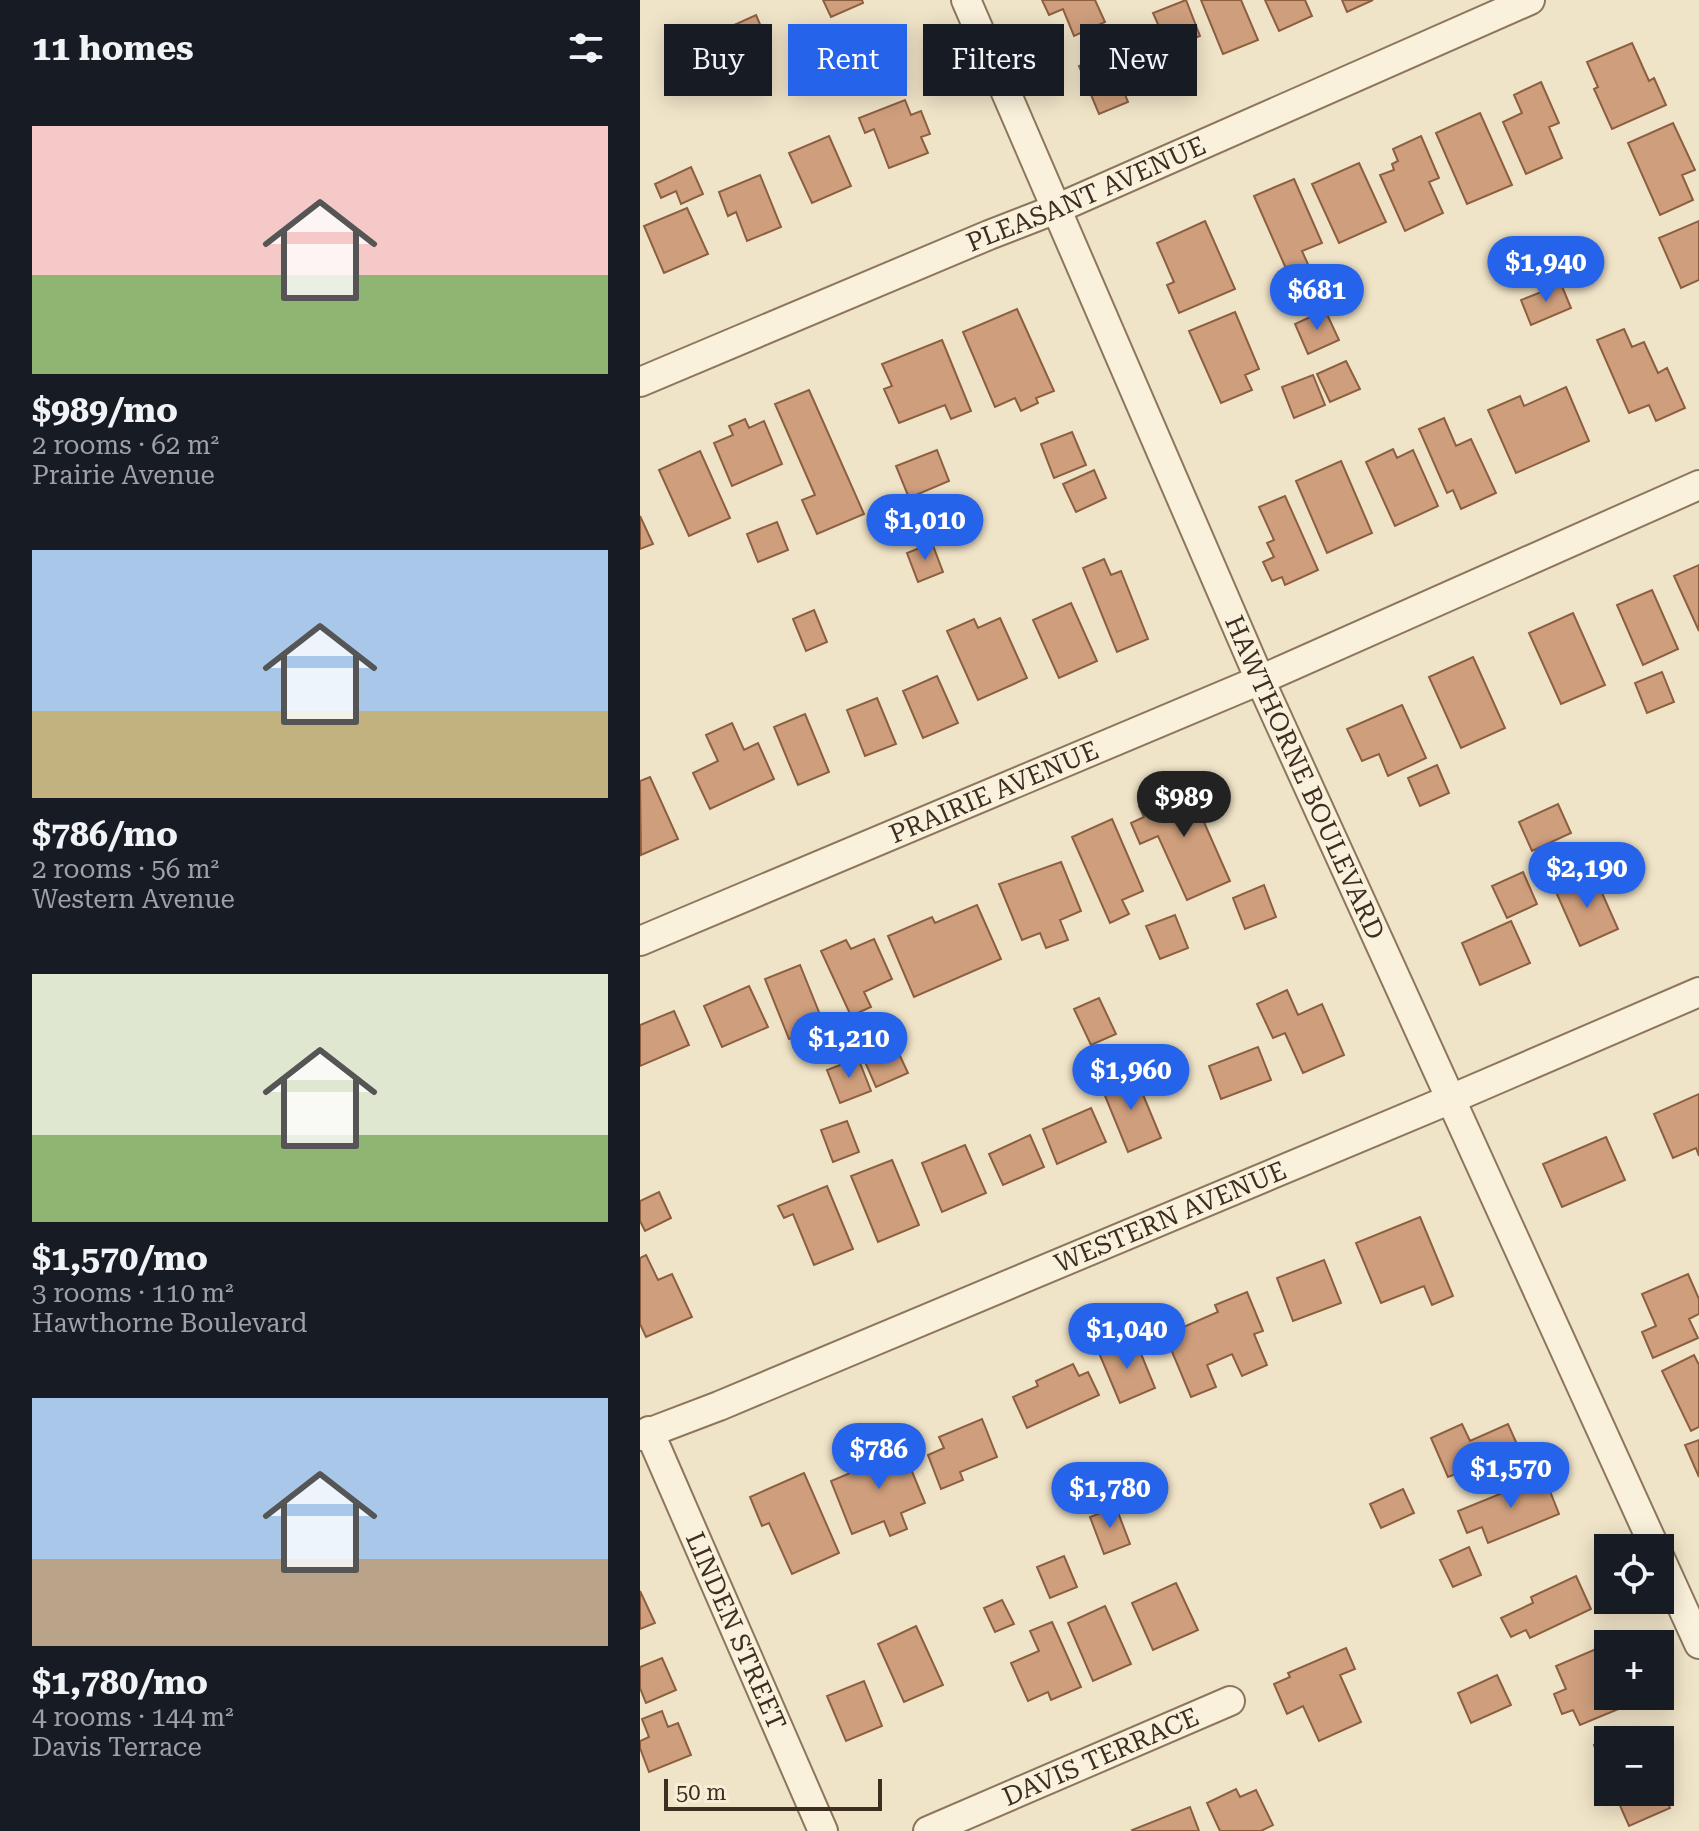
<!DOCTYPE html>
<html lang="en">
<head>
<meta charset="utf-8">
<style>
  :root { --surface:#171b24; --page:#242831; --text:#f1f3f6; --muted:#9ea1a6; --accent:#2563eb }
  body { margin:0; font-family:"Roboto Serif",serif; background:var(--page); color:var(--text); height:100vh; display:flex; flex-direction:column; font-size:30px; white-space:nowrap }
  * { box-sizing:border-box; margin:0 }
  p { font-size:26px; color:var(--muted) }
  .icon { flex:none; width:44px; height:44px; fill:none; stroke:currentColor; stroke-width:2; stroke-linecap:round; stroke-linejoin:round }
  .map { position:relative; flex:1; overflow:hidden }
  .panel { display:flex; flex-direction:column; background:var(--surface); width:640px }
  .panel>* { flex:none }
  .guide { position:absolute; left:24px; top:24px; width:760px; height:72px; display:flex; gap:16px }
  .tools { position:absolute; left:954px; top:1534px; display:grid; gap:16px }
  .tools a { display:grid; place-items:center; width:80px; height:80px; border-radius:0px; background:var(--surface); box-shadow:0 4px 20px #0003; font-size:40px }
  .scale { position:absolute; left:24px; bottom:20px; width:218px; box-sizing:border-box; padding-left:8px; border:4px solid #3d2e20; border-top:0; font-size:22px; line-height:28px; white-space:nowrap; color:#3d2e20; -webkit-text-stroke:6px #f7eed8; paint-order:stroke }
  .price { position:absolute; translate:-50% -68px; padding:0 18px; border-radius:28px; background:var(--accent); color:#fff; font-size:26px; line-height:52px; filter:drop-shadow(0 2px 4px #0008) }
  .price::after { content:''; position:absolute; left:50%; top:48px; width:24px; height:18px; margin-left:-12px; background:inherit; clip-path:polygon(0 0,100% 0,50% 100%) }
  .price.current { background:#222; color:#fff }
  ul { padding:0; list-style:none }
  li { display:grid; align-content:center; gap:16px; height:424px; padding:0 32px }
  li span { display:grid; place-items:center; height:248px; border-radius:0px; color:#555 }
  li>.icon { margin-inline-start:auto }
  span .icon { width:144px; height:144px; fill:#fffc; stroke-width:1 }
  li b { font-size:34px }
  h2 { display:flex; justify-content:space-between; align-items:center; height:96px; padding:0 32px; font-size:34px }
  .tag { padding:0 28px; border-radius:0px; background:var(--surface); box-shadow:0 4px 20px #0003; font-size:28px; line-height:72px }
  .tag.current { background:var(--accent); color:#fff }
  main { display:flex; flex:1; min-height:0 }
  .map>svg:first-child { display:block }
</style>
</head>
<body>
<main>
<section class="panel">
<h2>11 homes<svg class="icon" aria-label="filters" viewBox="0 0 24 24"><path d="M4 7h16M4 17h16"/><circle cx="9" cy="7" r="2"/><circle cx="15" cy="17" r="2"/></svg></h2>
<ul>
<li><span style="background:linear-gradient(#f6c9c9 60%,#8fb573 0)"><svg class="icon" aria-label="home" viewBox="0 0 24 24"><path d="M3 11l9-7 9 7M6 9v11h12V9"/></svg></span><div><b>$989/mo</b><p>2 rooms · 62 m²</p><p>Prairie Avenue</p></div></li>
<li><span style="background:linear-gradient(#a9c7e8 65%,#c2b280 0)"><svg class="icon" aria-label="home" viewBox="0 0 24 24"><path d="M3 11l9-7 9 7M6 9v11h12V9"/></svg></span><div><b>$786/mo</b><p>2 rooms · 56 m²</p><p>Western Avenue</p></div></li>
<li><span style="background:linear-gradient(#dfe7d0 65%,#8fb573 0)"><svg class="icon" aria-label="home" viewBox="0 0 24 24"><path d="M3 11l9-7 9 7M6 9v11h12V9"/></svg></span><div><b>$1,570/mo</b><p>3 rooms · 110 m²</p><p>Hawthorne Boulevard</p></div></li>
<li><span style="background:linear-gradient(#a9c7e8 65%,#b9a48a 0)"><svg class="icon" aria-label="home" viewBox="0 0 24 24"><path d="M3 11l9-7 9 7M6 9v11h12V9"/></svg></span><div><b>$1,780/mo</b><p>4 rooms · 144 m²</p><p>Davis Terrace</p></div></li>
</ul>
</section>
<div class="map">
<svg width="1059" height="1831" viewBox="0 0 1059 1831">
  <rect width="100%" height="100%" fill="#f0e4c8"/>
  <path fill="#cf9f7d" stroke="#8d5f41" stroke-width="2" d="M183,0h39l1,3 -32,14z
    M402,0h53l10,22 -31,14 -11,-27 -14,6z
    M546,0l14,36 -31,13 -16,-36z
    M561,0h40l17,40 -35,14z
    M625,0h40l7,16 -33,15z
    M702,0h31l-26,12z
    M116,15l12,28 -44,20 -12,-28z
    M511,36l16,38 -43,18 4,10 -29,12 -20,-48z
    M218,38l13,30 -30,13 -13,-30z
    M992,43l17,38 5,-3 12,27 -54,24 -18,-40 4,-2 -11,-25z
    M901,82l18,41 -10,4 13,31 -36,16 -23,-52 19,-9 -8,-18z
    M265,100l6,15 10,-4 9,23 -9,3 7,16 -39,15 -15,-39 -9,4 -6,-15z
    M840,113l32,72 -45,19 -31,-71z
    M1033,123l22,47 -13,5 11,25 -33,15 -32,-72z
    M189,136l22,50 -39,17 -23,-50z
    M781,136l18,42 -10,4 14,31 -38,18 -25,-56 14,-5 -2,-6 6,-3 -5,-12z
    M719,163l27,59 -47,21 -27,-59z
    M51,167l12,27 -22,10 -5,-13 -15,7 -6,-14z
    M120,175l21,52 -34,14 -11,-29 -8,4 -9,-24z
    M654,179l28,64 -20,8 13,29 -20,9 -41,-93z
    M47,208l21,46 -44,19 -20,-47z
    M565,221l30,68 -56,24 -12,-28 7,-3 -17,-39z
    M1059,221v59l-18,8 -22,-50z
    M921,284l10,24 -40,17 -10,-25z
    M377,309l37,82 -18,7 2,5 -17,8 -6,-13 -20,9 -32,-75z
    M685,310l14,30 -31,14 -13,-30z
    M595,312l24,57 -14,6 7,15 -31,13 -32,-72z
    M984,329l8,18 12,-5 14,31 9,-5 18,40 -29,13 -7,-16 -20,8 -32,-73z
    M302,340l29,71 -20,8 -6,-14 -46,18 -15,-34 8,-3 -10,-22z
    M706,361l14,28 -30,13 -13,-28z
    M673,375l12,30 -31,13 -12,-31z
    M926,387l23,54 -73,32 -28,-63 32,-14 4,10z
    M169,390l55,124 -47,20 -15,-34 13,-5 -40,-91z
    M804,418l12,28 15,-7 25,54 -35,16 -8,-19 -6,3 -28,-64z
    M105,419l4,9 15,-7 18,43 -50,22 -18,-43 19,-8 -4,-9z
    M432,432l14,33 -32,13 -13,-34z
    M753,449l4,9 16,-8 25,56 -43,20 -29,-64z
    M297,450l12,31 -40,17 -13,-32z
    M60,451l30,67 -41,18 -30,-66z
    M701,461l31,72 -45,20 -31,-72z
    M454,470l12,28 -30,14 -13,-28z
    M645,496l33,74 -33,15 -3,-8 -10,4 -9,-19 11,-5 -7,-14 7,-3 -15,-33z
    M0,516l13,28 -13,5z
    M137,522l11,28 -30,12 -11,-28z
    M292,543l11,29 -25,10 -11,-29z
    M464,559l7,16 10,-4 27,68 -31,13 -34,-84z
    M1059,565v66l-25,-55z
    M1012,590l26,59 -35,16 -26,-60z
    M431,603l26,58 -38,17 -26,-58z
    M174,610l13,32 -21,9 -13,-32z
    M933,613l32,72 -44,19 -32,-71z
    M360,618l27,60 -49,22 -31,-69 27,-12 4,9z
    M833,657l32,71 -44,20 -32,-71z
    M1022,672l12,30 -27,11 -12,-30z
    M297,676l21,47 -35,15 -20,-47z
    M237,698l19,46 -31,12 -18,-46z
    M762,705l24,53 -38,18 -9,-22 -17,7 -15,-32z
    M165,714l24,58 -31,13 -24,-58z
    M92,723l12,27 14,-7 16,36 -64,30 -17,-36 25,-12 -12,-26z
    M797,765l12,28 -29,13 -12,-28z
    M10,777l28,62 -37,16 -1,-74z
    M553,782l16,36 -6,2 27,61 -43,19 -29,-64 -18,8 -9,-21 13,-6 -5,-11z
    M918,804l13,29 -39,18 -13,-29z
    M472,819l31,72 -21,9 7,14 -19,9 -38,-86z
    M421,862l20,49 -21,9 8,20 -22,8 -6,-15 -18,7 -23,-56z
    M883,872l14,32 -30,14 -15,-32z
    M954,875l24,54 -38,17 -24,-54z
    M624,885l12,32 -31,12 -12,-31z
    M337,905l24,54 -87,38 -26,-61 44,-19 3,6z
    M535,915l13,33 -28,11 -14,-33z
    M871,921l19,42 -50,22 -18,-42z
    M234,939l18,40 -28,13 7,15 -20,9 -30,-65 25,-11 5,9z
    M160,965l27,67 -20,8 -3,-7 -15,6 -24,-60z
    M109,986l19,41 -46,20 -18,-41z
    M647,990l11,25 24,-11 22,51 -41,18 -18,-40 -12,5 -16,-34z
    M459,998l17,36 -25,11 -17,-36z
    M34,1011l15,34 -49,21v-41z
    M253,1041l15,32 -32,14 -14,-32z
    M618,1047l13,33 -50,19 -12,-33z
    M218,1058l13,33 -31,12 -13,-33z
    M494,1073l27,65 -33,14 -27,-66z
    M1059,1094v62l-3,-8 -23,10 -19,-44z
    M451,1108l15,34 -49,22 -14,-35z
    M207,1121l12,31 -26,10 -12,-32z
    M390,1135l14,32 -41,18 -14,-31z
    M966,1137l19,43 -63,27 -19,-43z
    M325,1145l21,48 -44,19 -20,-49z
    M252,1160l27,65 -41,17 -27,-66z
    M187,1186l26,63 -39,16 -21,-51 -9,4 -6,-12z
    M19,1192l12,26 -26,13 -5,-10v-20z
    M780,1217l33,79 -21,9 -8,-19 -43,17 -25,-60z
    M6,1255l12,25 14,-6 20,43 -46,20 -6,-13v-66z
    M684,1260l17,43 -48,18 -16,-43z
    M1048,1274l11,25v15l-10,5 9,19 -45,20 -11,-26 14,-6 -14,-32z
    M607,1292l16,39 -9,3 13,31 -25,11 -10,-22 -25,11 9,22 -25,10 -26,-62 53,-23 -3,-7z
    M495,1339l20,49 -35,15 -21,-50z
    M1054,1355l5,10v62l-8,4 -29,-60z
    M433,1364l6,12 9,-4 11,23 -72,33 -14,-31 25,-11 -2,-5z
    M342,1419l15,38 -37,15 3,8 -22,9 -13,-34 16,-7 -5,-11z
    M822,1424l8,17 38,-17 16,36 -54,24 -6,-13 -16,6 -17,-39z
    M259,1440l26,63 -24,10 6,16 -17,7 -6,-15 -32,13 -21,-53 41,-17 -5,-12z
    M1059,1440v37l-14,-32z
    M164,1473l35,80 -47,21 -23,-51 -7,3 -12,-29z
    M904,1476l15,38 -71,29 -6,-16 -15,6 -9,-22z
    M763,1489l11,24 -33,15 -11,-24z
    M476,1507l14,37 -26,10 -14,-37z
    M829,1547l12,28 -28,12 -13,-27z
    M424,1556l13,31 -27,11 -13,-31z
    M936,1576l15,33 -61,29 -4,-8 -15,7 -10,-19 32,-15 -2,-6z
    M536,1583l22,47 -45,20 -21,-47z
    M0,1591l15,32 -15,6z
    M362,1600l12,24 -19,8 -11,-24z
    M465,1606l26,58 -38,17 -25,-58z
    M412,1622l29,65 -30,13 -3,-8 -20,9 -17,-38 28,-12 -9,-20z
    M276,1626l27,59 -39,17 -26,-58z
    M968,1644v52h8l5,12 -41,17 -7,-15 -11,4 -8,-20 12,-5 -10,-23z
    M706,1648l9,21 -15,6 21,47 -42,19 -16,-35 -16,8 -13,-30 16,-7 -2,-4z
    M22,1658l14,32 -30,13 -6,-15v-21z
    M857,1675l14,30 -40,18 -13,-30z
    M224,1681l18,45 -36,15 -19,-45z
    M22,1711l6,16 10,-4 13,32 -42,17 -9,-24v-7l9,-4 -7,-18z
    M996,1727l6,13h-34v38l-14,-33z
    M1020,1783l10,25 -41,18 -15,-34h46z
    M596,1789l4,8 16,-7 17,35 -12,6h-41l-13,-28z
    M550,1807l9,24h-66l-1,-1z"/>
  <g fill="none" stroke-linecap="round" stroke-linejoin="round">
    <defs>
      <g id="minor">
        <path id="s1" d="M326,0l294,680 395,868"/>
        <path id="s2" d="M0,382l349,-147 67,-26 474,-209"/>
        <path id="s3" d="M0,941l620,-261 439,-195"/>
        <path id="s4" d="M9,1431l174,400"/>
        <path id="s5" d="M0,1436l79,-30 732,-307 248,-107"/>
        <path d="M1020,1558l39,86"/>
        <path id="s6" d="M288,1831l302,-130"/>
      </g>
    </defs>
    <use href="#minor" stroke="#8d765c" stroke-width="32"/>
    <use href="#minor" stroke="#faf1dc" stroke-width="28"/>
  </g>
  <g text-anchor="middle" stroke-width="8" stroke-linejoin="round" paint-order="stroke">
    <g font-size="26" fill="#3d2e20" stroke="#f7eed8">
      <text dy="9" stroke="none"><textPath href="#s2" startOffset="484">PLEASANT AVENUE</textPath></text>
      <text dy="9" stroke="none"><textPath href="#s1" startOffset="848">HAWTHORNE BOULEVARD</textPath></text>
      <text dy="9" stroke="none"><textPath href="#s3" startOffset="384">PRAIRIE AVENUE</textPath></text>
      <text dy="9" stroke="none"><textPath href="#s5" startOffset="574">WESTERN AVENUE</textPath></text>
      <text dy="9" stroke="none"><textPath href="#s4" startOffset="218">LINDEN STREET</textPath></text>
      <text dy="9" stroke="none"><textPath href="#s6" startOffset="188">DAVIS TERRACE</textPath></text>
    </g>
  </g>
</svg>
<div class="tools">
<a><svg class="icon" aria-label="locate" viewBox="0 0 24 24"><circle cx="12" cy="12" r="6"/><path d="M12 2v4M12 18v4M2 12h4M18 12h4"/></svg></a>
<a>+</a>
<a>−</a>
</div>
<div class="scale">50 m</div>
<b class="price" style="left:906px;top:304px">$1,940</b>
<b class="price" style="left:677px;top:332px">$681</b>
<b class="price" style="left:285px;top:562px">$1,010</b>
<b class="price current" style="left:544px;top:839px">$989</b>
<b class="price" style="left:947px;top:910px">$2,190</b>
<b class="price" style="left:209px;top:1080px">$1,210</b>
<b class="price" style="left:491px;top:1112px">$1,960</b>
<b class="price" style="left:487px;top:1371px">$1,040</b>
<b class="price" style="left:239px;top:1491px">$786</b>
<b class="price" style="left:871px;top:1510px">$1,570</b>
<b class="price" style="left:470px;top:1530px">$1,780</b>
<div class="guide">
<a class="tag">Buy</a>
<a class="tag current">Rent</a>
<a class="tag">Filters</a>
<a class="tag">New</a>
</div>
</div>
</main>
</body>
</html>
